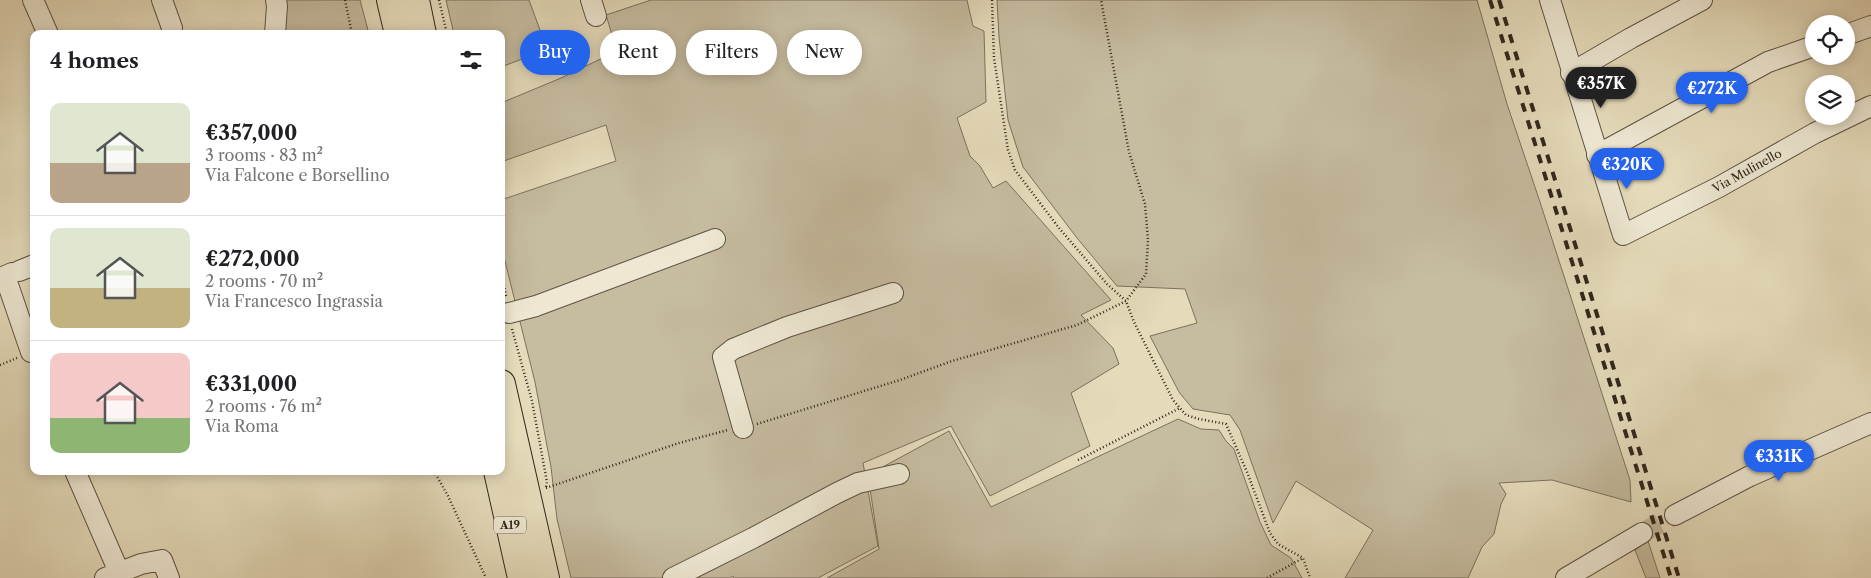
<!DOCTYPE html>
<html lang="en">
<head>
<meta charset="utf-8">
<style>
  :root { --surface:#fff; --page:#f6f6f6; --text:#202124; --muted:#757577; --line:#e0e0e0; --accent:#2563eb }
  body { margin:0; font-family:"Libre Caslon Text",serif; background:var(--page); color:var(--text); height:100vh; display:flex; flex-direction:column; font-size:19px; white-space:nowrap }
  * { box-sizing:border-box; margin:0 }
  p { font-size:16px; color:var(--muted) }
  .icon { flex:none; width:28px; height:28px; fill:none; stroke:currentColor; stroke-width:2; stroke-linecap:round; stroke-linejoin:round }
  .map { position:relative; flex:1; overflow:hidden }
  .sheet { position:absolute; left:30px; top:30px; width:475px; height:445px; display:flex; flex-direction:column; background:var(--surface); border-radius:10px; box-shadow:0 2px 12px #0003 }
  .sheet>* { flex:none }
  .top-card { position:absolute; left:520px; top:30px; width:475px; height:45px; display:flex; gap:10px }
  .controls { position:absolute; left:1805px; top:15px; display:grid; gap:10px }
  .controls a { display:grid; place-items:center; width:50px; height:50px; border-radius:50%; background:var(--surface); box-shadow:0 2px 12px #0003; font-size:25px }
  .price { position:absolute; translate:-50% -42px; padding:0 11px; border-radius:18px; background:var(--accent); color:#fff; font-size:16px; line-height:32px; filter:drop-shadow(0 1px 2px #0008) }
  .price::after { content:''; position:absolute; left:50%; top:30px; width:15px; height:11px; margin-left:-8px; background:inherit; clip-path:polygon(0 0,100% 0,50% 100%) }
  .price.active { background:#222; color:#fff }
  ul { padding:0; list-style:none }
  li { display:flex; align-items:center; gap:15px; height:125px; padding:0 20px }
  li+li { border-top:1px solid var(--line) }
  li span { display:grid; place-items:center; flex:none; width:140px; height:100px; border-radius:10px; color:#555 }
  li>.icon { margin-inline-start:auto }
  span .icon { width:60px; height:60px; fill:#fffc; stroke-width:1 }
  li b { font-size:21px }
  h2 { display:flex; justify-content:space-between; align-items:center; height:60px; padding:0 20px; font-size:21px }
  .pill { padding:0 18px; border-radius:22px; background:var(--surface); box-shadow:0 2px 12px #0003; font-size:18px; line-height:45px }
  .pill.active { background:var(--accent); color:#fff }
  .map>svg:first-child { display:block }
</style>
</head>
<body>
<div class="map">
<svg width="1871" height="578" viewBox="0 0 1871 578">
  <rect width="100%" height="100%" fill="#e5dbbb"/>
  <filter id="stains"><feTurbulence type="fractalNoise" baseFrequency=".004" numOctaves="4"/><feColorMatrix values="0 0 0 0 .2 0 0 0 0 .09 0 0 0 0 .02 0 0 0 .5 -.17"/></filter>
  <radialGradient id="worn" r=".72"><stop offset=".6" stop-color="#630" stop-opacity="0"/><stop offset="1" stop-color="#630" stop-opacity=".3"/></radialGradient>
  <path fill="#c6bca0" stroke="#7b715e" d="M283,0h77l9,34h-85z
    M446,0h83l11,30 8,7 20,-1 -22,14 -45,17v-33h-47z
    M651,0h316l6,26 11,5 2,71 -29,16 13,38 10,10 13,22 13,-7 105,119 -30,15 32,33 6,16 -48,29 19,53 -100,50 -39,-70 -88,37 15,83 -60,32h-84l-1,-2 -3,2h-159l-14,-59 -6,-52 -16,-85 -34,-137v-45l115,-39 -10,-36 -105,37v-59l60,-25 56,-27 -11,-36z
    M997,0h480l30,104 32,95 91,281 1,22 -79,-22 -53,3 7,11 -5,10 -7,30 -12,13 -14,31h-123l28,-48 -77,-49 -23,42 -33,-93 -10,-15 -37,-6 -14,-17 -29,-56 47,-13 -12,-34 -68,-3 -40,-48 -54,-71 -15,-47 -9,-83z
    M1178,419l23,10 18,1 7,11 8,8 26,73 11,23 20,13 11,20h-475l52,-29 -11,-74 81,-44 42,76z
    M1648,541l12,37h-14l-11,-28z"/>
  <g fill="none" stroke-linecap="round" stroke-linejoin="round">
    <path stroke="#c1b79b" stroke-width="20" stroke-dasharray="20 10" stroke-linecap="butt" d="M1642,533l33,-18"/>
    <defs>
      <path id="minor" d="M33,0l15,34
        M162,0l10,28
        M591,0l5,16
        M1550,0l73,235 96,-48 96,-54 56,-27
        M275,34l2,-28 -1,-6
        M1846,35l25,-9
        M1571,73l60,-35 71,-38
        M1597,155l171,-93 46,-16
        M19,271l15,-6
        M12,273l-7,3 26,76
        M509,313l27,-7 179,-67
        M743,428l-20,-71 10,-8 54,-22 106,-34
        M75,471l44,101
        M1675,515l75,-39 121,-53
        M105,578l36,-14 21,-4 7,18
        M673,578l80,-40 84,-45 21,-10 41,-9
        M1566,578l76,-45"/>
      <path id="highway" d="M391,0l8,34
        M415,0l7,34
        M501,384l44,194
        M498,471l24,107"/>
    </defs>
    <use href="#minor" stroke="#5d5344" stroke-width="22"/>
    <use href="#highway" stroke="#30261c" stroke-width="30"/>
    <path stroke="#30261c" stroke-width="2.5" stroke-dasharray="1 2.5" stroke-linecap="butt" d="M345,0l7,34
      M439,0l8,34
      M992,0l2,58 14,92 7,20 44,58 48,56 19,17 8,21 39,78 13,15 13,4 27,5 21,48 23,61 8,11 25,14 7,20
      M501,271l5,25
      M512,329l20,72 15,81 -1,5
      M0,365l17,-7
      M757,424l143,-44 52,-19 125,-36 49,-24 20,-27 2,-34 -3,-36 -16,-52 -28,-152
      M1078,460l102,-52
      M434,471l14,25 38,82
      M546,488l133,-45 49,-13
      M1267,578l36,-20"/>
    <use href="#minor" stroke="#eee8d3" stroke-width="20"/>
    <use href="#highway" stroke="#e5dbbb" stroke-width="28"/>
    <path stroke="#30261c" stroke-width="4" stroke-dasharray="9 9" stroke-linecap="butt" d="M1490,0l181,578
      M1499,0l180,578"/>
  </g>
  <g text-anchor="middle" stroke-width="4" stroke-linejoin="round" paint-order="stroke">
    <rect fill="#eee8d3" stroke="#696053" stroke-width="1" x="494" y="516.5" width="32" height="17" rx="4"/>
    <g font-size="11" font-weight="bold" fill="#30261c">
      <text x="510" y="529">A19</text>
    </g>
    <g font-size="12" fill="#30261c" stroke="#eee8d3">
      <text transform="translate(1747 171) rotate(-29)" y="4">Via Mulinello</text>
    </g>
  </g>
  <rect width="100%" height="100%" filter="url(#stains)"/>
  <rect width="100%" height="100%" fill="url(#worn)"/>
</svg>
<div class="controls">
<a><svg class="icon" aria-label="locate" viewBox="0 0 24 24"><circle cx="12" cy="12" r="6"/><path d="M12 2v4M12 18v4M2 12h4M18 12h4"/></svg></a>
<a><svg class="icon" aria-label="layers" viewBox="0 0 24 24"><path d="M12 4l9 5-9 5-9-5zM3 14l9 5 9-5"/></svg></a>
</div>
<b class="price active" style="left:1601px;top:109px">€357K</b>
<b class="price" style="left:1712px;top:114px">€272K</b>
<b class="price" style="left:1627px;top:190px">€320K</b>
<b class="price" style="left:1779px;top:482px">€331K</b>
<div class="top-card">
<a class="pill active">Buy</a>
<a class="pill">Rent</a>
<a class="pill">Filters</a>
<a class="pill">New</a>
</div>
<section class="sheet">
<h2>4 homes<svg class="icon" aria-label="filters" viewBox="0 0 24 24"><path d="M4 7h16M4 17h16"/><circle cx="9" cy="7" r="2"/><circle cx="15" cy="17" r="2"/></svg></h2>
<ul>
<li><span style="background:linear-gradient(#dfe7d0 60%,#b9a48a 0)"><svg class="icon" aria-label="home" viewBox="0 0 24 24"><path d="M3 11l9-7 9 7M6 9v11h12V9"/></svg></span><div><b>€357,000</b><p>3 rooms · 83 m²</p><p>Via Falcone e Borsellino</p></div></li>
<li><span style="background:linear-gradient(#dfe7d0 60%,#c2b280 0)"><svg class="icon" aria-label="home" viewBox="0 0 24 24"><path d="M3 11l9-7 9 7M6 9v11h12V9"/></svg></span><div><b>€272,000</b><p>2 rooms · 70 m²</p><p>Via Francesco Ingrassia</p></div></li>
<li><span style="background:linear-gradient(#f6c9c9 65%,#8fb573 0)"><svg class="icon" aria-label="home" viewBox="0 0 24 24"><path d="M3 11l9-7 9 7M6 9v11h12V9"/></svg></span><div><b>€331,000</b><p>2 rooms · 76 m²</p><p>Via Roma</p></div></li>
</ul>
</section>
</div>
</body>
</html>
